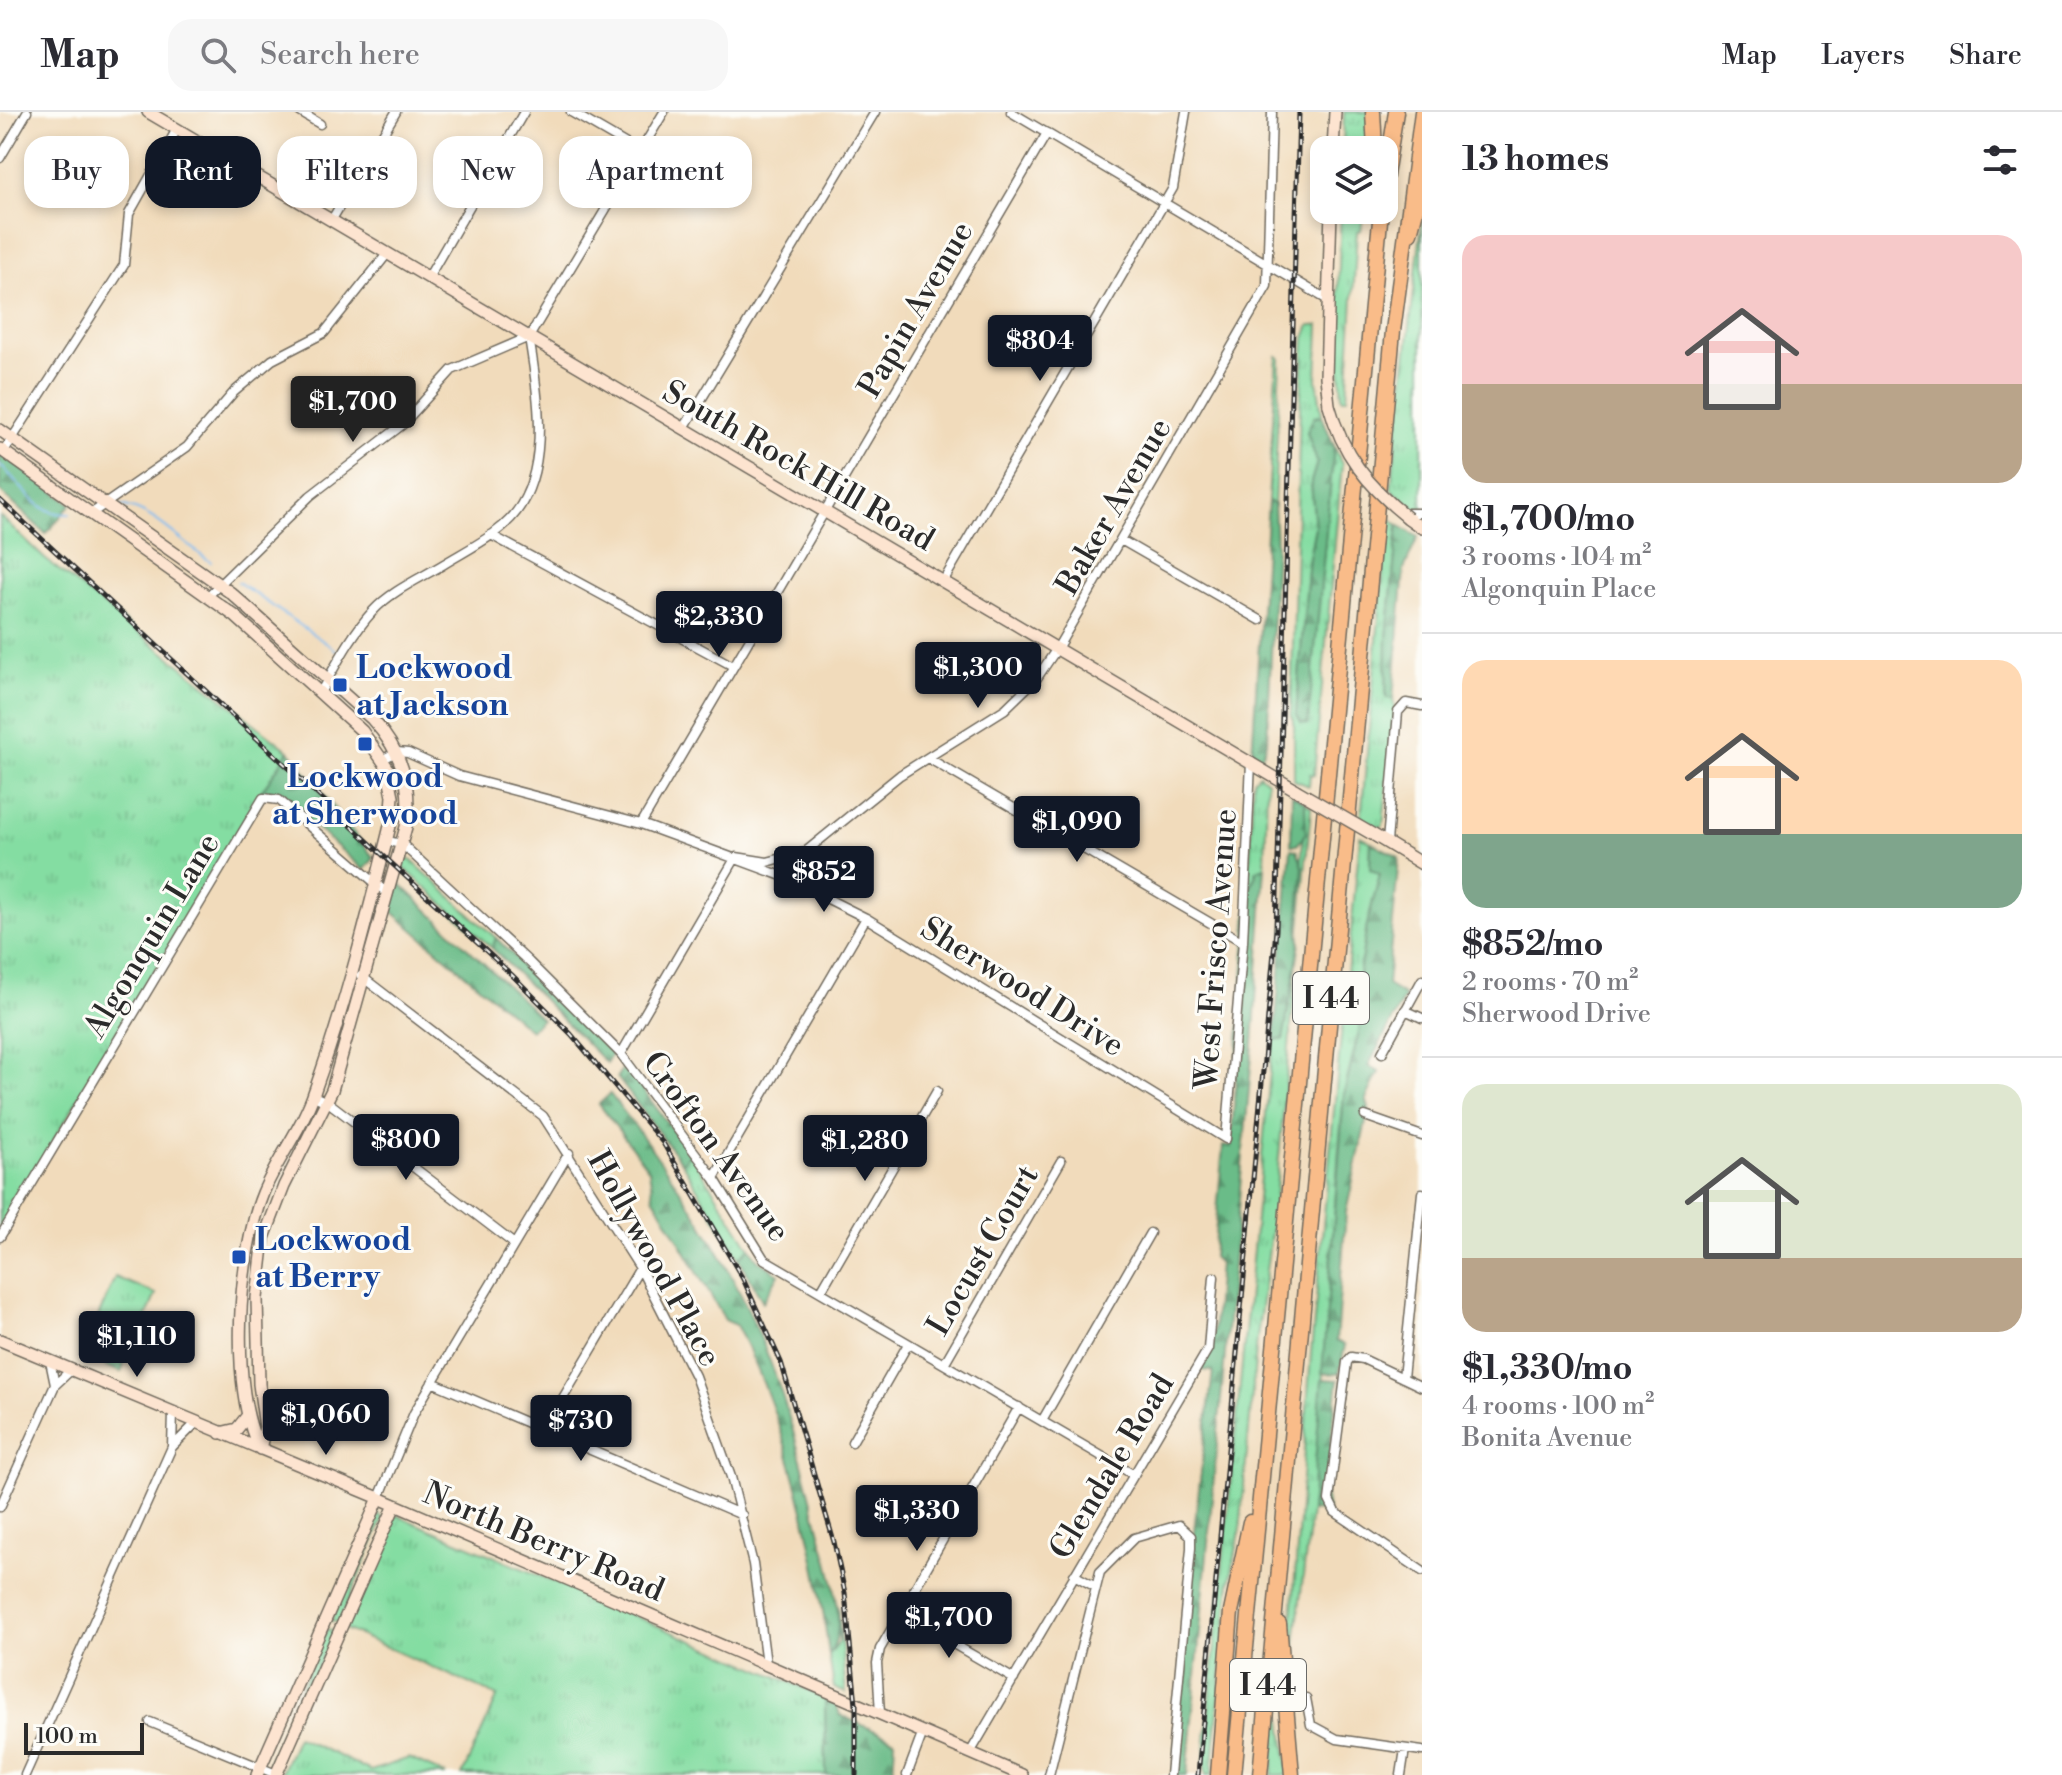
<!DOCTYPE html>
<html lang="en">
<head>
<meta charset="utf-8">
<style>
  :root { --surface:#fff; --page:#f7f7f7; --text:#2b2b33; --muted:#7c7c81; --line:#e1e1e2; --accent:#111827 }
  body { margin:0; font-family:"Libre Bodoni",serif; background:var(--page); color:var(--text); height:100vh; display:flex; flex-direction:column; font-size:30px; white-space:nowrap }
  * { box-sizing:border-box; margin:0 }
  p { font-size:26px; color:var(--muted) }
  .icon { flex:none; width:44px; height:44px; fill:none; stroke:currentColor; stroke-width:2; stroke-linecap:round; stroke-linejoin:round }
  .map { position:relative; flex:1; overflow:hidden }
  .details { display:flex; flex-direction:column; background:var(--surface); width:640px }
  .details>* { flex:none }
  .guide { position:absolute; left:24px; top:24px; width:760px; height:72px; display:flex; gap:16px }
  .fabs { position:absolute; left:1310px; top:24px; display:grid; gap:16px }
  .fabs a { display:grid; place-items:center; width:88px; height:88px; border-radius:16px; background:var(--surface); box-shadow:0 4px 12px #0003; font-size:40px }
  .scale { position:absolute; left:24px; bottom:20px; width:120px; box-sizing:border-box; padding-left:8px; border:4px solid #2b2b2b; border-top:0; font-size:22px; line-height:28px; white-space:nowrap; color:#2b2b2b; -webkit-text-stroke:6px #fdfcf7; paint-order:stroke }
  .price { position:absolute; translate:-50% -68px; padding:0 18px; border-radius:8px; background:var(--accent); color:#fff; font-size:26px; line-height:52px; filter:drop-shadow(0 2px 4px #0008) }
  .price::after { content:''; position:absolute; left:50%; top:48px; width:24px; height:18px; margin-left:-12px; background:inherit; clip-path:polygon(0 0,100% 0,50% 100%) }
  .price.current { background:#222; color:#fff }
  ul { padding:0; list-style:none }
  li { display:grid; align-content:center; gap:16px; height:424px; padding:0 40px }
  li+li { border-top:2px solid var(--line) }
  li span { display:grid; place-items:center; height:248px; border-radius:24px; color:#555 }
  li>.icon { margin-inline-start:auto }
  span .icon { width:144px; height:144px; fill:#fffc; stroke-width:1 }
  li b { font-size:34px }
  h2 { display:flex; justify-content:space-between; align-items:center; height:96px; padding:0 40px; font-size:34px }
  .pill { padding:0 28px; border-radius:24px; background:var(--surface); box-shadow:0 4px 12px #0003; font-size:28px; line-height:72px }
  .pill.current { background:var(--accent); color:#fff }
  header { display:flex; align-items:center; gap:48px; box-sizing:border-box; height:112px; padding:0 40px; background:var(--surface); border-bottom:2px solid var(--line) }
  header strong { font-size:38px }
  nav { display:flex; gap:44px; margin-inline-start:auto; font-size:28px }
  .search { width:560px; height:72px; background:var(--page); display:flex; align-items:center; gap:20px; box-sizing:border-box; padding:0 28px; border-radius:24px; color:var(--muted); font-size:30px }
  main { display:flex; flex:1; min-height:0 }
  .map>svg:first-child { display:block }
</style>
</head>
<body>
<header>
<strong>Map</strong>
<div class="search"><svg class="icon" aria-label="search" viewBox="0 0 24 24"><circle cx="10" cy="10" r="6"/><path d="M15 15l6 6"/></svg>Search here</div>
<nav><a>Map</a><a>Layers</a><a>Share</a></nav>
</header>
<main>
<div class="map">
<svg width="1422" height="1663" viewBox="0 0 1422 1663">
  <defs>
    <pattern id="grass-tufts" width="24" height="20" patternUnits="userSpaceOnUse" patternTransform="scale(2)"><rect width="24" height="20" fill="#84dda2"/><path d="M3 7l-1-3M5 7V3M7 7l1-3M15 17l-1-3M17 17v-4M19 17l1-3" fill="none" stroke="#72be8c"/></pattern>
    <pattern id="forest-firs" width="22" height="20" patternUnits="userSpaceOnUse" patternTransform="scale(2)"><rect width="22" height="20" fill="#6bbc88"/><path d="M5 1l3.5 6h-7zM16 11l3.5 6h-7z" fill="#58996f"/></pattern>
  </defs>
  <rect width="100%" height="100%" fill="#fdfcf7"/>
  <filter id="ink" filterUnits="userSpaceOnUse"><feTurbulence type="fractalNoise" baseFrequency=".0125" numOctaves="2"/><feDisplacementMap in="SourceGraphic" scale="16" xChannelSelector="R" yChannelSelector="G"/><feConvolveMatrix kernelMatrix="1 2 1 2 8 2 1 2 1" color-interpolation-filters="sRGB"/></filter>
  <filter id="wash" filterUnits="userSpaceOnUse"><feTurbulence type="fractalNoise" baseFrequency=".006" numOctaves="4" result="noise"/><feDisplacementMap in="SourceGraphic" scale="32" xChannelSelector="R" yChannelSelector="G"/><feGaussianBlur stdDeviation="1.8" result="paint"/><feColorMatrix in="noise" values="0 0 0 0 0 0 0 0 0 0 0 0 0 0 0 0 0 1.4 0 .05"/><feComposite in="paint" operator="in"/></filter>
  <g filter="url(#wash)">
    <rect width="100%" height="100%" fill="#f1dbbb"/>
    <path fill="url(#grass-tufts)" stroke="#588466" stroke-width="2" d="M1344,0h26l1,38h-28z
      M1341,98h23l-3,20 -4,1 -10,167h-5l-5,-76z
      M1422,109v287l-7,1 -24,-20z
      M1310,213h9l-2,55 5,36 -8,1 -7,15 10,30 -6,20 4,45 -6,31 -13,155 11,11 27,-278 8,18 -28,311 -4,-1 -1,12 -15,-6v-60l-3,-6 9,-305 5,-71z
      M1277,244l3,2 -6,146 -6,-3z
      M0,404l45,43 244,192 -28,41 -261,438z
      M1388,404l10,9 -11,113 -1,59 7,2 2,10 -12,116 -6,5 -16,-10z
      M1259,662l8,7 -2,86 -8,3 -8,23 4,-113z
      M1305,690l6,5 -37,404 -17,127 -17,193 -10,51 -18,193h-6l-2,-15 67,-698 3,-22h9l17,-98 -2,-16z
      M1360,724l11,6 -1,27 10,5 -13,51 -12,74 5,28 -16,67 -5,54 -23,322 -21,172v95l-5,-91 21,-293z
      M405,746l7,3 84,77 -4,10 -90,-82z
      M690,1041l60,95 -11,10 -57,-95z
      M115,1165l41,17 -22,52 -41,-17z
      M379,1402l4,5 -44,104 -8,-2z
      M396,1403l429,182 1,78h-364l36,-79 -153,-67z
      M838,1493l8,88 -12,-5 -5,-33 10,-13z
      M327,1517l7,3 -62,134 -4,-3z
      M1279,1584l10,79h-17z
      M297,1625l74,34 38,-13 37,17h-166z"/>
    <path fill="url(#forest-firs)" stroke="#4b745a" stroke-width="2" d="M1322,304l12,30 -26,278 -7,-1 -5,-9 13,-156 6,-31 -4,-45 6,-20 -10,-30 7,-15z
      M0,341l71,51 -25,30 -46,-43z
      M1268,389l6,3 2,42 -9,197 -7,17 -8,-5z
      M1398,413l20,12 -14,32 -11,130 -7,-1 1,-60z
      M289,639l85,107 -10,12 -85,-75 -18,-3z
      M1292,683l13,7 1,32 -9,11h-6z
      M1371,730l28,15 -12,128 18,11 -37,70 11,6 -13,27 3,9 -23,104 -10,129 9,4 -6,29 -17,-1 22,-279 16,-67 -5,-28 12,-74 13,-51 -10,-5z
      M1291,737l6,1 6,17 -5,59 2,16 -17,98h-9z
      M1265,755l-12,177 -66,731h-13l20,-244 19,-160 -11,-1 11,-30 6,-77 -6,-6 10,-111 8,1 18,-254 8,-23z
      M396,768l146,139 -12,11 -142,-122z
      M496,826l116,115 -6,10 -114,-115z
      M625,954l65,87 -8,10 -65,-86z
      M610,982c65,82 124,171 161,270 21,55 34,112 49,169 9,33 30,93 9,122 -12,-103 -43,-239 -93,-330l-11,-5 -72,-124 -4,-26 -50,-66z
      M750,1136l8,12 21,14 -16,28 -24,-44z
      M1322,1267l16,1 -13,113 3,17 -17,1z
      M825,1588l11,5 4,10 55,25 -2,35h-67z"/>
    <path fill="#84dda2" stroke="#588466" stroke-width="2" d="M92,1228l36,15 -3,6 -5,-1 4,5 -3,7 -36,-15 3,-7 6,-1 -4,-2z"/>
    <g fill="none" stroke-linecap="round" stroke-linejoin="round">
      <path stroke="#7dbcf1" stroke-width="2" d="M0,353c24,21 34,50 70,49
        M118,393c35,3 63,38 93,57
        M238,470l98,68"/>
    </g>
  </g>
  <g filter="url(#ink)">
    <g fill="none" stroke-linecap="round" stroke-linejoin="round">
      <defs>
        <path id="street" d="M300,0l20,12
          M571,0l69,40
          M1011,0l317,188
          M0,46l27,-46
          M331,109l65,-109
          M428,166l96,-166
          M684,316l191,-316
          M4,339l120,-186 5,-51 48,-85
          M92,401l95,-66 47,-55 38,-32 52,-27 63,-79
          M1403,401h19
          M491,423l242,131
          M1121,428l139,80
          M944,468l229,-392 13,-76
          M209,483l101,-99 92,-71 50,-55 77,-33
          M320,581c16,-28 31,-58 53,-82 18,-20 48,-33 71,-47 26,-16 61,-32 77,-59 29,-47 16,-118 8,-168l135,-225
          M928,646l315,184
          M383,647l14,-7 11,1 51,23 182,48 141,52 84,42 360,221 17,-197 8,-180
          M641,712l406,-691
          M387,729l15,3 127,118 92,92 93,124 50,81 370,216
          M1387,730l11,-130 8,-9 16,3
          M798,744l9,32
          M361,864l182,140 97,152 55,108 36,101 22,87 13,100
          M1405,898l17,8
          M1382,941l40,-73
          M621,942l115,-197 31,5 38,-10 95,-77 105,-66 32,-31 21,-31 209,-361 5,-174
          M313,984l15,6 185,141
          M1365,1004l57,20
          M714,1066l152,-260
          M0,1125l263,-439 16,2 109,94
          M821,1179l116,-200
          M50,1249l5,24 16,-15
          M944,1252l117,-203
          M1403,1266l19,-185
          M432,1270l310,133
          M1422,1275l-59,-28 -12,-2 -4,5 -18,138 6,12 87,59
          M173,1301l-1,34 24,-24
          M1042,1309l108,-188
          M544,1318l96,-162
          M852,1330l56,-98
          M379,1386l35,-85 155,-260
          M0,1395l55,-122
          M1074,1463l20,11
          M900,1501l114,66
          M1306,1586l5,27 26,14 85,12
          M880,1602l-3,-51 3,-14 139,-242
          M150,1610l126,52
          M970,1641l238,-404 6,-72
          M25,1663l147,-328
          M907,1663l16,-43
          M1049,1663l51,-203 34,-34 45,-13 12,11v12l-21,227
          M1401,1663l4,-26"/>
        <path id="secondary" d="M148,0l1148,678
          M1333,38l2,-38
          M1329,293l-3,-28 5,-167
          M0,318l231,163 141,126c29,32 41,65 34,108l-74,263 -48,96 -20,52 -7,60 2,86 6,43 -5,22
          M0,337l235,167 127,115 25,36 6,29 -2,26c-22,89 -45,181 -76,268 -12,37 -37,67 -52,103 -25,60 -34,198 -3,256
          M1408,406l14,10
          M1379,726l43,26
          M0,1228l379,158 643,277
          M220,1321l17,-4 11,-14
          M257,1663l122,-277
          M276,1663l119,-270"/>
        <path id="highway" d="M1373,0l2,38
          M1384,76l12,-76
          M1410,121l12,-47
          M1279,1512l13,151
          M1218,1663l13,-163 19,-90
          M1234,1663l147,-1565
          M1260,1663l133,-1444 29,-219"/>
      </defs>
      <use href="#street" stroke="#70695d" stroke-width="11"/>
      <use href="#secondary" stroke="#70695d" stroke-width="14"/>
      <use href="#highway" stroke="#70695d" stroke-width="17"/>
      <use href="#street" stroke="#fff" stroke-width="8"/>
      <use href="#secondary" stroke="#fde4d0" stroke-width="11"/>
      <use href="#highway" stroke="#f9bc89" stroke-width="14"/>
      <defs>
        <path id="rail" d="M0,388l512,475 59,59 92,109 80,136 38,83 53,180 11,51 11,111v71
          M1198,1663l78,-845 23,-818"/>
      </defs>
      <use href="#rail" stroke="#2b2b2b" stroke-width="5"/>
      <use href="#rail" stroke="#fdfcf7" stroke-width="2" stroke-dasharray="6" stroke-linecap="butt"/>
      <defs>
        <path id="secondary-bridge" d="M1329,293c13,49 39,81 79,113
          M1296,678l83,48"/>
      </defs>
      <use href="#secondary-bridge" stroke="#70695d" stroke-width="14" stroke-linecap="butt"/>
      <use href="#secondary-bridge" stroke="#fde4d0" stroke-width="11"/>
    </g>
  </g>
  <g fill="#1a4fb4" stroke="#fdfcf7" stroke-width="3">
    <rect x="332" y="565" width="16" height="16" rx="4"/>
    <rect x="357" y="624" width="16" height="16" rx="4"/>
    <rect x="231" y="1137" width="16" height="16" rx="4"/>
  </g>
  <g text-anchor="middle" stroke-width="6" stroke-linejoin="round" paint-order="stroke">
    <g fill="#fdfcf7" stroke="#6a6a68" stroke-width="2">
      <rect x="1293" y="860" width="76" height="52" rx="6"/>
      <rect x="1230" y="1547" width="76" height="52" rx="6"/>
    </g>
    <g font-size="30" font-weight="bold" fill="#2b2b2b">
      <text x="1331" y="896">I 44</text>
      <text x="1268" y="1583">I 44</text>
    </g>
    <g font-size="32" fill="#2b2b2b" stroke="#fdfcf7">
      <text transform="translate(915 197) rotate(-60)" y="11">Papin Avenue</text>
      <text transform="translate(799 353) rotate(30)" y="11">South Rock Hill Road</text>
      <text transform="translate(1113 394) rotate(-60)" y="11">Baker Avenue</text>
      <text transform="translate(151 823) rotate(-59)" y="11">Algonquin Lane</text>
      <text transform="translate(1215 837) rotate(-86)" y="11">West Frisco Avenue</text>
      <text transform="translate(1023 874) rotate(32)" y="11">Sherwood Drive</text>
      <text transform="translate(717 1034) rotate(54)" y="11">Crofton Avenue</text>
      <text transform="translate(982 1138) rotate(-60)" y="11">Locust Court</text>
      <text transform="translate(655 1146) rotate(61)" y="11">Hollywood Place</text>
      <text transform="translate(1111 1354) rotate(-59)" y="11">Glendale Road</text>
      <text transform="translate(544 1429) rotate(23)" y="11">North Berry Road</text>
    </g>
    <g font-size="32" font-weight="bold" fill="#164399" stroke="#fdfcf7" text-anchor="start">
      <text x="356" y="566">Lockwood<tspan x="356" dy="37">at Jackson</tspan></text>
      <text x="365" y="675" text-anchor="middle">Lockwood<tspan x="365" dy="37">at Sherwood</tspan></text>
      <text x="255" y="1138">Lockwood<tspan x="255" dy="37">at Berry</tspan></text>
    </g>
  </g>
</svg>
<div class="fabs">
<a><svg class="icon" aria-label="layers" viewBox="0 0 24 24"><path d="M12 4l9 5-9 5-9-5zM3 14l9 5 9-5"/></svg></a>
</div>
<div class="scale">100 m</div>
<b class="price" style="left:1040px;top:271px">$804</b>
<b class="price current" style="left:353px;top:332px">$1,700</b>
<b class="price" style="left:719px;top:547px">$2,330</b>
<b class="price" style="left:978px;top:598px">$1,300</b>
<b class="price" style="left:1077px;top:752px">$1,090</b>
<b class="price" style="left:824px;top:802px">$852</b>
<b class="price" style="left:406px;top:1070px">$800</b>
<b class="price" style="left:865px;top:1071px">$1,280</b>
<b class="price" style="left:137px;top:1267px">$1,110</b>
<b class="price" style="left:326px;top:1345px">$1,060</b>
<b class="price" style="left:581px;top:1351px">$730</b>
<b class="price" style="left:917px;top:1441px">$1,330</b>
<b class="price" style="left:949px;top:1548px">$1,700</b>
<div class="guide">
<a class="pill">Buy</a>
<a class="pill current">Rent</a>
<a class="pill">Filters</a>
<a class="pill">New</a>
<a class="pill">Apartment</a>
</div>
</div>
<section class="details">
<h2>13 homes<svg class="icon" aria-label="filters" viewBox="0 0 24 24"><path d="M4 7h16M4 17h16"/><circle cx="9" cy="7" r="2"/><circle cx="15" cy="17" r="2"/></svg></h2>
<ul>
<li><span style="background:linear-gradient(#f6c9c9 60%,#b9a48a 0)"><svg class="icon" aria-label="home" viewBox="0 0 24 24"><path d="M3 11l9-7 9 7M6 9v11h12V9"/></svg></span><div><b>$1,700/mo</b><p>3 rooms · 104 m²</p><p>Algonquin Place</p></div></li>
<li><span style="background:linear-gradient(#ffd9b3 70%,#7fa58c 0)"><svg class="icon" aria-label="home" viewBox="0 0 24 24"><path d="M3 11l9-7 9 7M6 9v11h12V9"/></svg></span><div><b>$852/mo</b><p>2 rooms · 70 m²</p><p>Sherwood Drive</p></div></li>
<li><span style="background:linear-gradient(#dfe7d0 70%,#b9a48a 0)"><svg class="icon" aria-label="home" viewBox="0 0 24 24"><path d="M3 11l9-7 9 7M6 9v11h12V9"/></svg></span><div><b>$1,330/mo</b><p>4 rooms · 100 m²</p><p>Bonita Avenue</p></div></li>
</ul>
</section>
</main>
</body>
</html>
